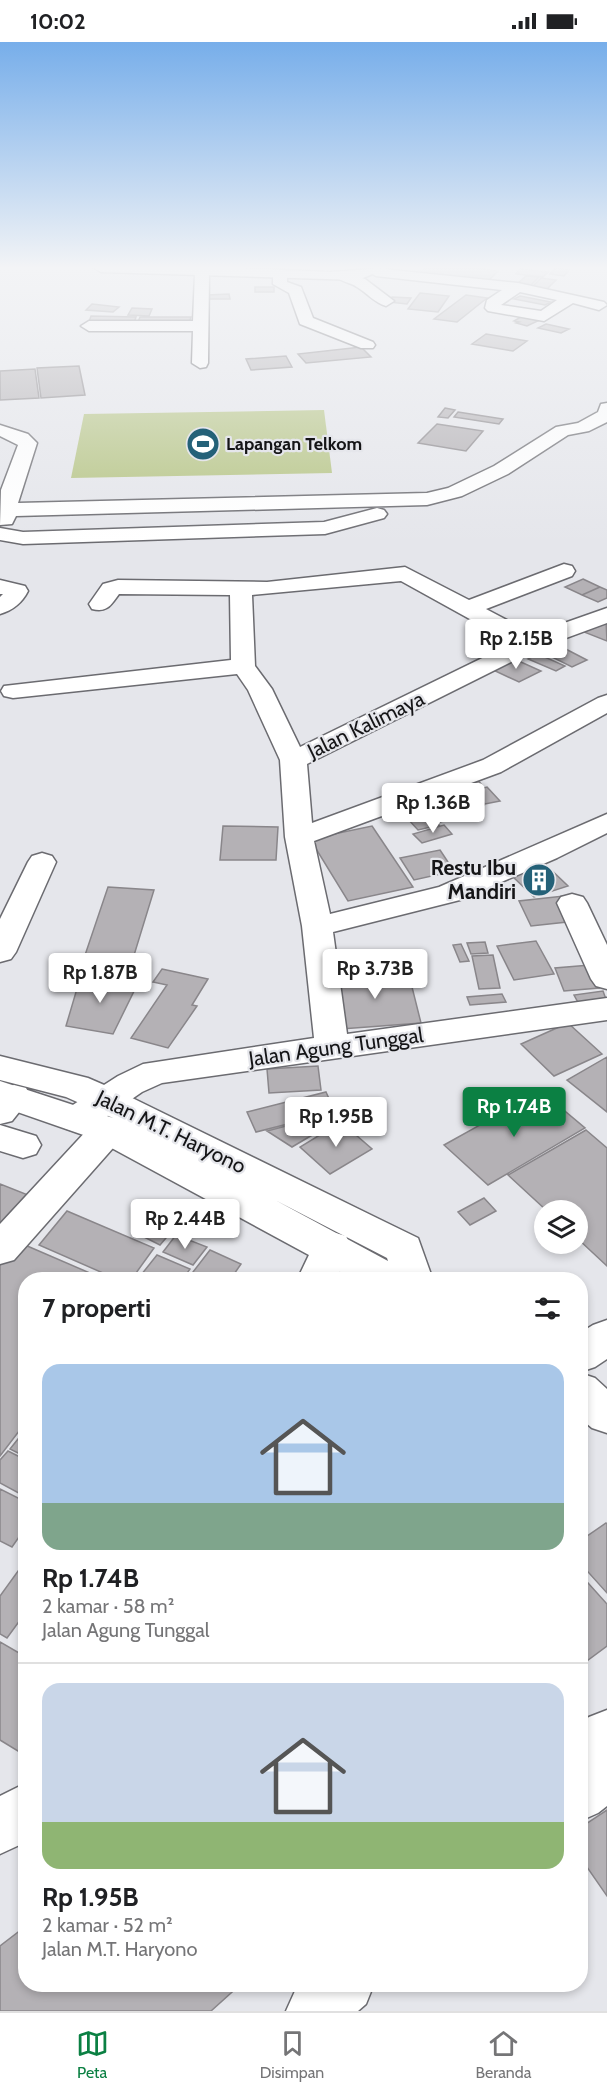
<!DOCTYPE html>
<html lang="id">
<head>
<meta charset="utf-8">
<style>
  :root { --surface:#fff; --page:#f6f6f6; --text:#202124; --muted:#757577; --line:#e0e0e0; --accent:#0b8043 }
  body { margin:0; font-family:Cabin,sans-serif; background:var(--page); color:var(--text); height:100vh; display:flex; flex-direction:column; font-size:22px; white-space:nowrap }
  * { box-sizing:border-box; margin:0 }
  p { font-size:20px; color:var(--muted) }
  .icon { flex:none; width:33px; height:33px; fill:none; stroke:currentColor; stroke-width:2; stroke-linecap:round; stroke-linejoin:round }
  .map { position:relative; flex:1; overflow:hidden }
  .sheet { position:absolute; left:18px; top:1230px; width:570px; height:720px; display:flex; flex-direction:column; background:var(--surface); border-radius:24px; box-shadow:0 3px 9px #0003 }
  .sheet>* { flex:none }
  .fabs { position:absolute; left:534px; top:1158px; display:grid; gap:12px }
  .fabs a { display:grid; place-items:center; width:54px; height:54px; border-radius:50%; background:var(--surface); box-shadow:0 3px 9px #0003; font-size:30px }
  .price { position:absolute; translate:-50% -51px; padding:0 14px; border-radius:6px; background:#fff; color:#222; font-size:20px; line-height:39px; filter:drop-shadow(0 2px 3px #0008) }
  .price::after { content:''; position:absolute; left:50%; top:36px; width:18px; height:14px; margin-left:-9px; background:inherit; clip-path:polygon(0 0,100% 0,50% 100%) }
  .price.current { background:var(--accent); color:#fff }
  ul { padding:0; list-style:none }
  li { display:grid; align-content:center; gap:12px; height:318px; padding:0 24px }
  li+li { border-top:2px solid var(--line) }
  li span { display:grid; place-items:center; height:186px; border-radius:18px; color:#555 }
  li>.icon { margin-inline-start:auto }
  span .icon { width:108px; height:108px; fill:#fffc; stroke-width:1 }
  li b { font-size:26px }
  h2 { display:flex; justify-content:space-between; align-items:center; height:72px; padding:0 24px; font-size:26px }
  .status { display:flex; justify-content:space-between; align-items:center; height:42px; padding:0 30px; background:var(--surface); direction:ltr }
  .status svg { height:16px; fill:currentColor }
  .dock { display:flex; justify-content:space-around; align-items:center; height:84px; border-top:2px solid var(--line); background:var(--surface); font-size:16px; color:var(--muted) }
  .dock a { display:grid; justify-items:center; gap:3px }
  .dock .current { color:var(--accent) }
  .map>svg:first-child { display:block }
</style>
</head>
<body>
<div class="status"><b>10:02</b><svg viewBox="0 0 49 12"><path d="M0 12V9h3v3zM5 12V6h3v6zM10 12V3h3v9zM15 12V0h3v12zM26 1h20v11H26zM47 4h2v5h-2z"/></svg></div>
<div class="map">
<svg width="607" height="1969" viewBox="0 0 607 1969">
  <rect width="100%" height="100%" fill="#e5e6eb"/>
  <path fill="#b4c381" d="M324,368l8,63 -261,5 13,-64z"/>
  <path fill="#b4b1b5" stroke="#89868a" stroke-width="1.5" d="M424,226h51l23,3 -9,9 -70,-6z
    M556,226h1l12,2 -5,6 -14,-2z
    M520,227l28,3 -5,5 -27,-3z
    M526,234l13,1 -10,10 -14,-1z
    M541,236l15,2 -10,10 -15,-2z
    M255,245h19v5h-19z
    M420,251l29,3 -11,16 -30,-3z
    M229,252l1,5h-23v-4z
    M466,253l21,3 -30,24 -23,-3z
    M520,254l31,6 -6,3 -31,-6z
    M392,255l19,1 -4,6 -19,-2z
    M92,262l27,3 -6,5 -27,-2z
    M132,266l20,1 -3,7 -21,-1z
    M526,272l18,4 -17,8 -11,-3 3,-1 -5,-1z
    M91,274l45,1 -2,6 -45,-1z
    M140,275h51l-2,6 -51,-1z
    M546,282l23,5 -8,4 -23,-5z
    M486,292l41,7 -14,10 -41,-7z
    M361,305l10,10 -65,6 -8,-9z
    M286,314l6,11 -41,3 -5,-11z
    M79,324l6,29 -44,3 -4,-30z
    M35,327l4,29 -39,2v-29z
    M445,366l10,2 -7,8 -10,-1z
    M458,370l45,7 -4,5 -45,-7z
    M437,382l46,7 -17,20 -48,-8z
    M583,537l17,8 -18,8 -17,-8z
    M600,545l7,3v8l-9,4 -16,-7z
    M606,578l1,21 -23,-9z
    M558,603l29,15 -15,7 -30,-15z
    M538,612l27,12 -9,5 -28,-12z
    M512,616l29,13 -22,11 -28,-13z
    M476,736l6,7 -21,6 -6,-7z
    M487,745l13,14 -15,3 -13,-13z
    M471,749l13,14 -13,4 -13,-15z
    M457,756l15,16 -13,3 -15,-16z
    M442,760l14,16 -16,4 -14,-15z
    M427,770l12,13 -21,5 -12,-13z
    M444,783l8,9 -30,9 -9,-9z
    M223,784l55,1 -2,33h-56z
    M372,784l41,61 -65,14 -38,-62z
    M440,808l14,21 -40,9 -14,-22z
    M544,821l24,23 -34,11 -24,-23z
    M108,845l46,3 -23,75 -48,-4z
    M564,854l12,25 -45,5 -12,-25z
    M536,899l18,33 -40,6 -17,-34z
    M485,900l3,11 -17,1 -4,-11z
    M461,902l8,17 -9,1 -7,-17z
    M493,913l7,33 -21,1 -7,-33z
    M590,923l9,23 -35,3 -9,-23z
    M162,927l46,10 -16,26 5,1 -29,42 -37,-10 36,-53 -14,-3z
    M408,929l13,52 -80,6 -10,-52z
    M81,933l57,8 -25,51 -47,-8z
    M603,949l4,11 -27,4 -6,-11z
    M502,952l4,8 -36,3 -3,-8z
    M568,981l34,31 -48,22 -33,-32z
    M607,1015v55l-40,-32z
    M318,1024l3,24 -52,3 -2,-24z
    M541,1049l44,37 -97,57 -44,-40z
    M326,1050l9,20 -79,20 -9,-20z
    M336,1071v8l-44,26 -25,-16z
    M341,1080l31,27 -42,25 -30,-27z
    M586,1088l21,18v118l-29,-27v-29h-32l-38,-35z
    M0,1142l28,11 -28,33z
    M484,1156l12,13 -26,14 -12,-13z
    M161,1165l22,11 -23,27 -22,-11z
    M67,1169l87,37 -23,32h-12l-80,-35z
    M176,1193l31,12 -14,18 -30,-13z
    M18,1200l88,38h-80v142l-26,34v-193z
    M210,1208l31,14 -11,16h-21l-16,-8z
    M157,1213l33,14 -8,11h-45z
    M26,1387v28l-16,-8z
    M8,1409l18,9v37l-26,-14v-23z
    M0,1447l26,13v25l-14,20 -12,-6z
    M606,1481l1,1v69l-27,-30v-22z
    M26,1518v52l-19,26 -7,-4v-38z
    M580,1532l27,30v42l-27,20z
    M0,1600l26,15v99l-26,-16z
    M607,1768v86l-27,-39v-29z
    M26,1884v58h215l-30,27h-211v-65z"/>
  <g fill="none" stroke-linecap="round" stroke-linejoin="round">
    <defs>
      <path id="minor" d="M373,226l145,15 86,19 3,3 -8,5 -26,-7 -29,18 -56,-10 -3,-3 2,-8 15,-10 -126,-14 -7,-4zM520,250l37,8 -16,11 -40,-6z
        M202,228l7,4 -1,89 -2,4 -6,1 -8,-5 1,-32h-104l-8,-5 8,-5h104l2,-47z
        M280,229l7,4v7l14,5 12,31 60,24 2,3 -2,3h-12l-61,-24 -11,-31 -16,-9v-9z
        M342,230l23,7 29,22 -8,5c-11,-3 -19,-13 -29,-19 -7,-5 -16,-5 -22,-11l2,-3z
        M607,361v19l-18,9 -21,4 -60,39 -46,22 -35,9 -411,11 -4,8 -12,1 1,-35 17,-45 -18,-9v-11l28,9 9,9 -19,60 409,-10 21,-5 46,-22 62,-39 22,-4 20,-11 3,-8z
        M377,466l7,2 3,4 -3,4 -59,16 -302,10 -23,-4v-12l23,4 301,-10z
        M564,522l8,2 3,5 -3,5 -86,33 47,25 74,-26v15l-68,25 -232,116 5,59 171,-63 115,-62 9,-3v18l-106,59 -187,69 16,73 109,-27 168,-73v19l-50,25 -97,42 -127,32 14,102 260,-36v22l-445,63 -20,9 -39,27 5,-2 13,4 5,9 -5,9 -107,121 -14,4v-40l89,-96 -12,4 -12,-4 -6,-9 6,-9 53,-34 25,-12 171,-26 -12,-112 -17,-89 -5,-77 -32,-70 -11,-16 -224,24 -9,-2 -3,-5 3,-5 227,-26 -1,-65 -111,-1c-8,11 -12,19 -27,15l-3,-5 14,-20 15,-4 149,2 138,-15 64,33zM401,539l112,62 -213,104 -28,-58 -17,-23 -3,-71z
        M0,538l25,6 3,5c-6,12 -15,19 -28,23v-17l3,-3h-3z
        M42,811l10,3 4,6 -40,90 -5,7 -11,3v-43l28,-57 4,-6z
        M572,852l11,3 4,6 20,42v44l-11,-3 -5,-7 -34,-76 4,-6z
        M14,1043l12,3 5,9 -19,24 -12,3v-34z
        M0,1083l36,11 5,9 -5,9 -13,4 -23,-7z
        M332,1190l14,4 5,11 -15,33h-39l21,-44z
        M607,1278v39l-12,8 -15,5v-39l13,-8z
        M607,1668v96l-9,7 -18,8v-97l9,-7z
        M26,1741v59l-26,12v-58z
        M302,1942h72l-8,20 -8,7h-72l9,-20z"/>
      <path id="major" d="M94,226h144l92,4 57,-4 -29,12 -257,-8z
        M0,1014l88,22 30,13 261,128 39,19 15,42h-78l-260,-141 -95,-33v-25l113,37 -47,-21 -66,-17zM275,1158l112,58 1,3z
        M580,1331l15,5 12,11v44l-15,-5 -12,-10z"/>
    </defs>
    <use href="#minor" stroke="#6b6b70" stroke-width="3"/>
    <use href="#major" stroke="#6b6b70" stroke-width="3"/>
    <use href="#minor" fill="#fff" fill-rule="evenodd"/>
    <use href="#major" fill="#fff" fill-rule="evenodd"/>
  </g>
  <linearGradient id="sky" x2="0" y2="1"><stop stop-color="#77aeea"/><stop offset="0.45" stop-color="#f3f4f6"/><stop offset="1" stop-color="#f3f4f6" stop-opacity="0"/></linearGradient>
  <rect width="607" height="502" fill="url(#sky)"/>
  <defs>
    <symbol id="stadium-disc" viewBox="-11 -11 22 22"><circle r="9.5" fill="#246178" stroke="#e5e6eb"/><path d="M0-5a6.5 5 0 1 0 0 10a6.5 5 0 1 0 0-10ZM-3.5-1.8h7v3.6h-7Z" fill="#fff"/></symbol>
    <symbol id="building-disc" viewBox="-11 -11 22 22"><circle r="9.5" fill="#246178" stroke="#e5e6eb"/><path d="M-4-6H4V6H1V3H-1V6H-4ZM-2.5-4.3h1.7v1.8h-1.7ZM.8-4.3h1.7v1.8H.8ZM-2.5-1h1.7V.8h-1.7ZM.8-1h1.7V.8H.8Z" fill="#fff"/></symbol>
  </defs>
  <g fill-rule="evenodd">
    <use href="#stadium-disc" x="184" y="383" width="38" height="38"/>
    <use href="#building-disc" x="520" y="819" width="38" height="38"/>
  </g>
  <g text-anchor="middle" stroke-width="4.5" stroke-linejoin="round" paint-order="stroke">
    <g font-size="18" font-weight="bold" fill="#151517" stroke="#e5e6eb" text-anchor="start">
      <text x="226" y="408">Lapangan Telkom</text>
    </g>
    <g font-size="21" fill="#151517" stroke="#e5e6eb">
      <text transform="translate(366 683) rotate(-26)" y="7">Jalan Kalimaya</text>
      <text transform="translate(336 1005) rotate(-8)" y="7">Jalan Agung Tunggal</text>
      <text transform="translate(171 1090) rotate(26)" y="7">Jalan M.T. Haryono</text>
    </g>
    <g font-size="21" font-weight="bold" fill="#151517" stroke="#e5e6eb" text-anchor="end">
      <text x="516" y="833">Restu Ibu<tspan x="516" dy="24">Mandiri</tspan></text>
    </g>
  </g>
</svg>
<div class="fabs">
<a><svg class="icon" aria-label="layers" viewBox="0 0 24 24"><path d="M12 4l9 5-9 5-9-5zM3 14l9 5 9-5"/></svg></a>
</div>
<b class="price" style="left:516px;top:628px">Rp 2.15B</b>
<b class="price" style="left:433px;top:792px">Rp 1.36B</b>
<b class="price" style="left:375px;top:958px">Rp 3.73B</b>
<b class="price" style="left:100px;top:962px">Rp 1.87B</b>
<b class="price current" style="left:514px;top:1096px">Rp 1.74B</b>
<b class="price" style="left:336px;top:1106px">Rp 1.95B</b>
<b class="price" style="left:185px;top:1208px">Rp 2.44B</b>
<section class="sheet">
<h2>7 properti<svg class="icon" aria-label="filters" viewBox="0 0 24 24"><path d="M4 7h16M4 17h16"/><circle cx="9" cy="7" r="2"/><circle cx="15" cy="17" r="2"/></svg></h2>
<ul>
<li><span style="background:linear-gradient(#a9c7e8 75%,#7fa58c 0)"><svg class="icon" aria-label="home" viewBox="0 0 24 24"><path d="M3 11l9-7 9 7M6 9v11h12V9"/></svg></span><div><b>Rp 1.74B</b><p>2 kamar · 58 m²</p><p>Jalan Agung Tunggal</p></div></li>
<li><span style="background:linear-gradient(#c9d6e8 75%,#8fb573 0)"><svg class="icon" aria-label="home" viewBox="0 0 24 24"><path d="M3 11l9-7 9 7M6 9v11h12V9"/></svg></span><div><b>Rp 1.95B</b><p>2 kamar · 52 m²</p><p>Jalan M.T. Haryono</p></div></li>
</ul>
</section>
</div>
<nav class="dock">
<a class="current"><svg class="icon" aria-label="map" viewBox="0 0 24 24"><path d="M3 6l6-2 6 2 6-2v14l-6 2-6-2-6 2zM9 4v14M15 6v14"/></svg>Peta</a>
<a><svg class="icon" aria-label="saved" viewBox="0 0 24 24"><path d="M7 4h10v16l-5-4-5 4z"/></svg>Disimpan</a>
<a><svg class="icon" aria-label="home" viewBox="0 0 24 24"><path d="M3 11l9-7 9 7M6 9v11h12V9"/></svg>Beranda</a>
</nav>
</body>
</html>
